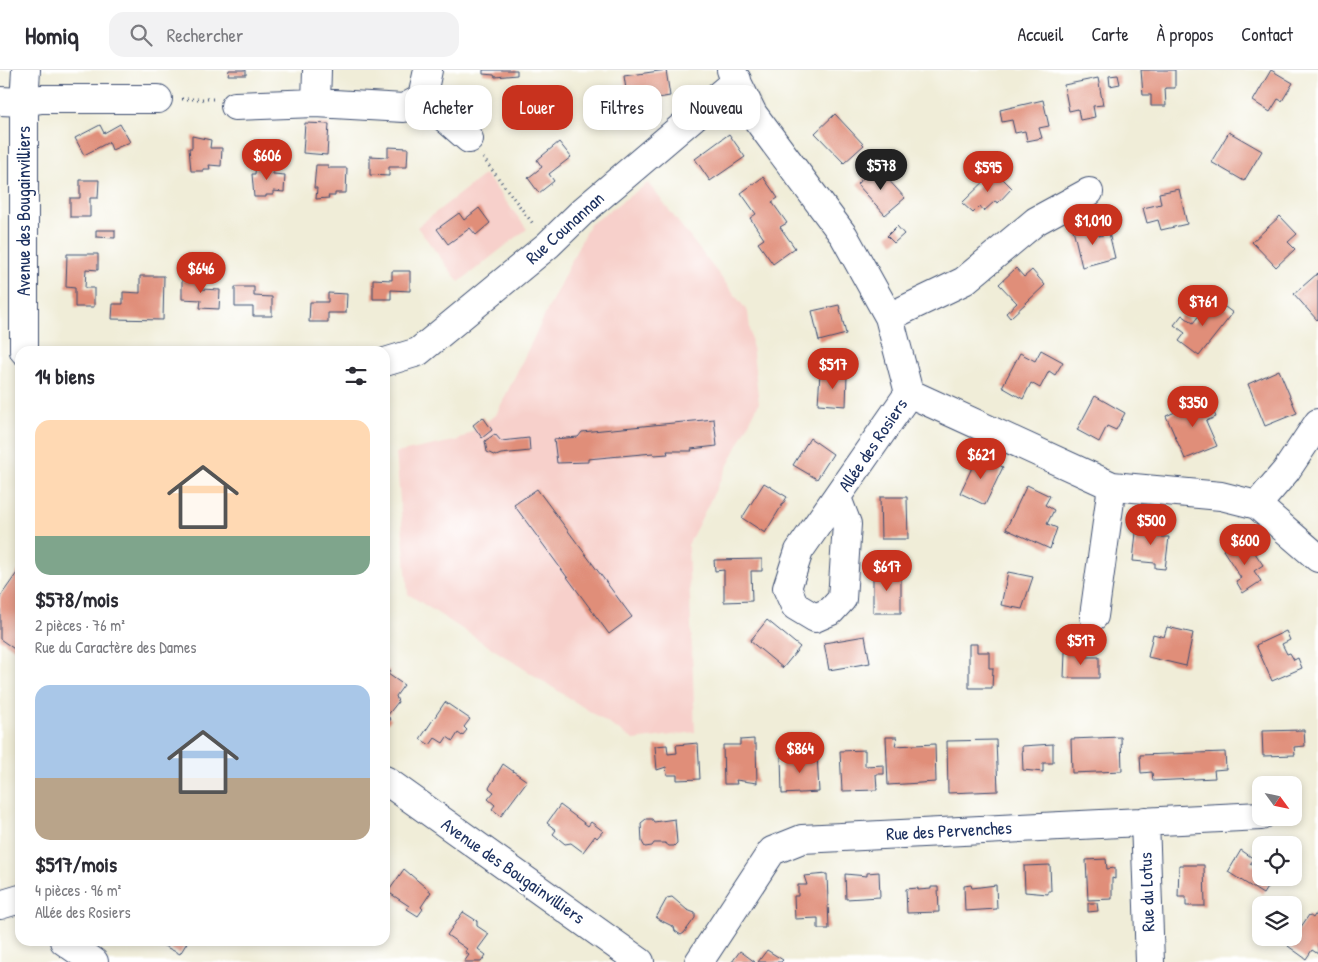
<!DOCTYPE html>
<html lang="fr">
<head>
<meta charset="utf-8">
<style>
  :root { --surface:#fff; --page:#f2f2f3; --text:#2b2b33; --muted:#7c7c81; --line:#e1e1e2; --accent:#c8321e }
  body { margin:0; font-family:"Patrick Hand",sans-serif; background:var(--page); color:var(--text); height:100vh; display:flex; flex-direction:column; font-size:19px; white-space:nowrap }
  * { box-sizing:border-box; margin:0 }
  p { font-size:16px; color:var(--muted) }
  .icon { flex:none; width:28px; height:28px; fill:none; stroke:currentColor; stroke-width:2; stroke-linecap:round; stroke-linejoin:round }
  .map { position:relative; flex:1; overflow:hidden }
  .drawer { position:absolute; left:15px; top:276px; width:375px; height:600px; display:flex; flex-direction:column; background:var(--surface); border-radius:15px; box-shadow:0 2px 8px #0003 }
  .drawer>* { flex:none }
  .guide { position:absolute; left:405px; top:15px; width:475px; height:45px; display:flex; gap:10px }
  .needle { width:32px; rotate:123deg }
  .buttons { position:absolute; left:1252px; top:706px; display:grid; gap:10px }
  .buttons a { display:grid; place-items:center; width:50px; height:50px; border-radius:10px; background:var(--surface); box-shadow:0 2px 8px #0003; font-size:25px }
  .price { position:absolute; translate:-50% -42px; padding:0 11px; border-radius:18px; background:var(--accent); color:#fff; font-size:16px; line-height:32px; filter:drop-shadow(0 1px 2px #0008) }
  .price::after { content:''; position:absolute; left:50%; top:30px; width:15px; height:11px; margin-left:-8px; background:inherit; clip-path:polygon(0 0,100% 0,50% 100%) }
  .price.active { background:#222; color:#fff }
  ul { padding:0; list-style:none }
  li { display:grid; align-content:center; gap:10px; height:265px; padding:0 20px }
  li span { display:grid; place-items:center; height:155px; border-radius:15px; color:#555 }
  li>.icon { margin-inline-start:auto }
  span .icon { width:90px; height:90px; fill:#fffc; stroke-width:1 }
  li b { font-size:21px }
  h2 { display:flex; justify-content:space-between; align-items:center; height:60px; padding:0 20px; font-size:21px }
  .tag { padding:0 18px; border-radius:15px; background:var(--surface); box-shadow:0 2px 8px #0003; font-size:18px; line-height:45px }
  .tag.active { background:var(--accent); color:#fff }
  header { display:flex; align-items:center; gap:30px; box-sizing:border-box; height:70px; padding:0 25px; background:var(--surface); border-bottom:1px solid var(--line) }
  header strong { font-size:24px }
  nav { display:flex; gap:28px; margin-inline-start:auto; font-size:18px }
  .search { width:350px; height:45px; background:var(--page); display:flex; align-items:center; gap:12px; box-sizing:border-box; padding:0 18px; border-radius:15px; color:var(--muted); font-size:19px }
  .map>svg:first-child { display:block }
</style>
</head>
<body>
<header>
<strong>Homiq</strong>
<div class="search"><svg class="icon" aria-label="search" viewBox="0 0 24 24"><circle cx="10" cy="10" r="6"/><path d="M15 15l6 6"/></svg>Rechercher</div>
<nav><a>Accueil</a><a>Carte</a><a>À propos</a><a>Contact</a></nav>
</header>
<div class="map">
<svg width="1318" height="892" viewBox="0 0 1318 892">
  <rect width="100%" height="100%" fill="#fff"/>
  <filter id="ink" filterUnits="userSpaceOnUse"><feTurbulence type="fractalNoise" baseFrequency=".02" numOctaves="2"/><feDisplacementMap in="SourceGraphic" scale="10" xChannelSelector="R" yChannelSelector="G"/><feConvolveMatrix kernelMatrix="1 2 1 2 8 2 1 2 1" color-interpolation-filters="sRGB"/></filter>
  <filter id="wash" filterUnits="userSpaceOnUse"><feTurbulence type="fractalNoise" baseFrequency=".0096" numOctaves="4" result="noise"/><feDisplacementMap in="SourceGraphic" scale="20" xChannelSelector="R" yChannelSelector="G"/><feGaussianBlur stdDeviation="1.12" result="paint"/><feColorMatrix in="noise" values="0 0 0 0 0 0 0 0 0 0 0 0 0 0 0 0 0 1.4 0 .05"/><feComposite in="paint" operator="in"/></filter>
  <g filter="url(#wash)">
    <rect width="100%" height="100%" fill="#f0edd8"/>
    <path fill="#f7d0cb" d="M485,104l42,55 -68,53 -42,-55z
      M648,113l100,129 11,91 -71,142 7,187 -61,8 -226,-146 -12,-141 63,-13 37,-25 93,-190z"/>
    <g id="blocks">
      <path fill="#e08e79" d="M229,0h17v5h-18z
        M483,0h34v5l-22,2 -1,-2 -11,-1z
        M666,0l4,26 -42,7 -4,-27z
        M1141,0h34v18h-10l1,18h-15v-11h-8z
        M1271,0l22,13 -11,18 -4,-2 -8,13 -17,-11z
        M1118,5l2,9 -10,2 -1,-10z
        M1098,8l5,27 -10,1 2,11 -15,3 -2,-11 -9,2 -5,-26z
        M1043,30l6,26 -10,2 3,10 -15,3 -2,-10 -10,2 -3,-13 -10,2 -2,-12z
        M835,44l29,31 -20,18 -29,-30z
        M305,53l24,1 -2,31 -24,-2z
        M120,54l10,18 -18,8 -3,-8 -25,13 -9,-17 25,-13 4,8z
        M1229,62l33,19 -18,30 -33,-19z
        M729,64l16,23 -35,24 -15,-22z
        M192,66l19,4 -1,8h12l-1,18 -12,-1 1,4h-7v2h-12l-2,-23h3z
        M559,72l12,15 -22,17 5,7 -15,12 -11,-15 14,-11 -5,-7z
        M388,77l20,1 -1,19h-18v9l-19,-1v-19l18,1z
        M256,93h11v3h6v8l12,1 -1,17 -11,-1v4h-7v2h-12l-2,-23h3z
        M316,95h12v3h19l-1,25h-11v3h-7l1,2 -13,1 1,-11h-3z
        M876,96l29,32 -20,17 -28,-31z
        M995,101l17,17 -14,15 -3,-2 -11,10 -4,-5 -7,7 -11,-10z
        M763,107l15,21 -6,4 15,21 -7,4 15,21 -22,16 -15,-21 6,-4 -14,-21 6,-4 -15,-21z
        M80,110h19l-1,18h-8v19h-20v-19h10z
        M1179,119l8,35 -26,6 -3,-10 -11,3 -4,-15 18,-4 -2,-11z
        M479,138l11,15 -14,12 -6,-7 -22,16 -11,-15 22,-16 5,7z
        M1280,146l17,18 -9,8 7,7 -19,18 -24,-25z
        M1096,154l3,12 10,-3 6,25 -33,9 -9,-38z
        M897,156l7,8 -10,9 -7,-7z
        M96,160h19v8l-19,-1z
        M67,184h31v16l-12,-1 -1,19h9v19h-19v-19l-9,-1z
        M1016,198l8,9 8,-7 13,15 -35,33 -4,-5 11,-10 -18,-19z
        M392,201h18v20l-19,-1v9h-18v-20l19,1z
        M1318,203v46l-1,1 -23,-26z
        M140,206h24l-1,44 -51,-1 1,-15h10v-12l17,1z
        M182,210h19v9l19,1 -1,19 -19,-1 1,-8 -19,-1z
        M235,217h19v9l18,1v19h-19v-9h-18z
        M328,223l19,1 -1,19h-18v9h-19l1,-20h18z
        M1213,228l20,15 -34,43 -20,-15 6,-8 -11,-8 8,-10 11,8z
        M839,235l7,29 -27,7 -7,-30z
        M1041,280l22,12 -8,13 -6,-4 -9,17 -9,-5 -8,16 -21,-12 18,-34 15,8z
        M1279,300l18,43 -32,13 -17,-42z
        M820,303l27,2 -1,31 -28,-2z
        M1095,326l30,17 -9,17 -9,-4 -8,16 -22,-12z
        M1207,328l9,19 -10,4 11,25 -32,13 -19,-43z
        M483,347l9,13 -10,8 -9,-13z
        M714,349l3,27 -26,3 1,2h-25l1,3 -14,1 -1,-2 -65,6v3l-31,1 -3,-24 24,-2 4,-5z
        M495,364l6,7 28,-3 1,13 -29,3 -5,2 -9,-4 -2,-11z
        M810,368l23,16 -16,25 -24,-14z
        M978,385l25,12 -18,38 -25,-12z
        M764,413l23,14 -22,36 -23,-15z
        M1027,415l23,11 -5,9 9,5 -7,14 10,4 -7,21 -44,-20z
        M537,419l95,128 -23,17 -95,-129z
        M880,427h27l1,42h-27z
        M1137,453l22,2 -1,12h11l-4,32 -10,-1v-5l-22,-2z
        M1234,473l5,8 10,-7 14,21 -9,6 7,10 -18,12 -7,-12 5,-3 -18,-28z
        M762,489v12h-11l1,30 -28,1v-32l-9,1 -1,-11z
        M19,500l1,1v82l-20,-14v-42z
        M873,501h28v42h-28z
        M1008,502l25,5 -11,32 -21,-4z
        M767,550l33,27 -17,21 -33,-27z
        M1167,557l26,6 -7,33 -38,-9 5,-23 11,3z
        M1286,561l4,9 -8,4 5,10 3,-1 4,7 4,-2 4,10 -30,13 -16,-36z
        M865,566l5,27 -41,7 -5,-27z
        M969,574h8v8h12v16h4l-1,20h-23z
        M1065,582h20l-1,5h15v21h-35z
        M385,598l5,3 -2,3 16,11 -8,11 2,6 -11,14 4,3 -6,8z
        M445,632l25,17 -6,8 3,3 -5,6 -4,-3 -5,8 -6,-4 -4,6 -8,-5 -5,7 -10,-6z
        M1304,660l1,16 -11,1 1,8 -32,1 -1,-25z
        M886,667h11l-2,9 40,-2 1,38 -48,3z
        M1121,667l1,34 -50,2 -1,-34z
        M754,669v5h2l1,39 -21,-3 1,4h-13l-1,-39h17v-5z
        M996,670l2,51 -50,2 -1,-52z
        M698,673l2,36 -23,1v-5h-10l-1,-8 -9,3 -2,-24 12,-1 1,9 9,-1 -1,-8z
        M1053,674v19h-10v9l-20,-2 -1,-24z
        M865,680v16l19,-1v9h-8l1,16 -35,1 -2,-40z
        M1225,682l1,17 -12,1 1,8 -62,3 -1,-9 -11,1 -1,-18z
        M817,684l2,38 -37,2 -1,-38z
        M503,694l24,17 -26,35 -9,-7 3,-4 -7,-6 6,-7 -5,-4z
        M560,735l28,21 3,-4 12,9 -6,7 -2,-2 -12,16 -12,-9 -6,1 -12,-10 3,-4 -9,-7z
        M646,749h6l2,3 21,-3 2,24 -3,3h-5l-4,-3h-11l-2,3 -7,1 -3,-5 -1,-19z
        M1241,780l13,9 -4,5 4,2 3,-5 4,3v14h12l-10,16 -35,-22z
        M1106,789l1,10 8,-1v11l-3,-1v21l-24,1 -2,-40z
        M1050,795l1,26h-3v3l-23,-2 -1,-26z
        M1179,795h25l1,41h-19v-9h-8z
        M404,799l27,23 -10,15 2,2 -5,7 -11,-7 2,-3 -21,-14z
        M879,802l1,25 -34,2 -1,-25 22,2v-3z
        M827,804l2,55h-11v-11l-23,1 -1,-23h4v-11h9l-3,-9z
        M971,815l1,3 24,-3 1,24 -32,2 -1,-25z
        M931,817h7l1,25 -32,1 -1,-24 12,-1v2l13,-1z
        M672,827l15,13 8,3v5l-11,15 -3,2 -6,-4 -1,-4 -18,-9 11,-20z
        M1088,833h9l1,8 -10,1z
        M1318,840v44l-6,-4 -6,9 -18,-13 21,-31 4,3z
        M463,842l14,9v5l12,8 -11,15 8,6 -5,7h-17l5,-7 -4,-3 2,-3 -20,-14z
        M154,871h34l-8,13z
        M767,880l16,10 -2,2h-23z
        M740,881l15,11h-23z"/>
    </g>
  </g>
  <g filter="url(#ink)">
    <use href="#blocks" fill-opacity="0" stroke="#3b4c70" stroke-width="1"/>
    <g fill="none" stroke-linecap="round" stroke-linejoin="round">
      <defs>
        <path id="minor" d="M317,0l-1,33 88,5 18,-10 6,-28
          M731,0l22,44 91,122 45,81 20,76
          M422,28l47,41
          M0,31l24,1 17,-3h117
          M235,36l81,-3
          M889,247l75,-36 72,-60 53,-29
          M24,281v-249l2,-32
          M385,292l33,-10 130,-107 35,-34 154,-131
          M909,323l203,93 109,10 36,9 61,53
          M837,428l10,26 -5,75 -11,12 -16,7 -20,-12 -8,-18 12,-37 110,-158
          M1257,435l29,-34 32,-48
          M1094,546l18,-130
          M385,710l255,182
          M1145,751l5,141
          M0,835l20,-6
          M64,871l30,21
          M699,892l73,-111 30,-12 459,-23"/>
      </defs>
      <use href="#minor" stroke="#3b4c70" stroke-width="30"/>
      <path stroke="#3b4c70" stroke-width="3" stroke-dasharray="1 4" stroke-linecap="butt" d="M182,29h32
        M483,88l51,67"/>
      <use href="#minor" stroke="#fff" stroke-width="28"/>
    </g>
  </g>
  <g text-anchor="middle" stroke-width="4.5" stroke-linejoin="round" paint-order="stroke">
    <g font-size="18" fill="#1b2f5e" stroke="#fff">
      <text transform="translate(24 141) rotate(-90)" y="6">Avenue des Bougainvilliers</text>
      <text transform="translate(565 158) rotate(-42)" y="6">Rue Counannan</text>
      <text transform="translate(873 375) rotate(-56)" y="6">Allée des Rosiers</text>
      <text transform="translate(949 761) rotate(-3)" y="6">Rue des Pervenches</text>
      <text transform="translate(513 801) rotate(35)" y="6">Avenue des Bougainvilliers</text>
      <text transform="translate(1147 822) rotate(-92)" y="6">Rue du Lotus</text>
    </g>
  </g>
</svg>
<div class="buttons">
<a><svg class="needle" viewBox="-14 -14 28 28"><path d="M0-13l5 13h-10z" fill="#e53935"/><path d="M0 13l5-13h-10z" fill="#7c7c81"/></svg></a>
<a><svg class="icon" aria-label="locate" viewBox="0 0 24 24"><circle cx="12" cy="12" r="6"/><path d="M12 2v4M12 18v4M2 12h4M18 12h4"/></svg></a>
<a><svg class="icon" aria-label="layers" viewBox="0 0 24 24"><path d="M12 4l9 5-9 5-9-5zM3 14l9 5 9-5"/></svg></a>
</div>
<b class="price" style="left:267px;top:111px">$606</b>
<b class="price active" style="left:881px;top:121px">$578</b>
<b class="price" style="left:988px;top:123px">$595</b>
<b class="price" style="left:1093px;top:176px">$1,010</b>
<b class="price" style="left:201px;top:224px">$646</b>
<b class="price" style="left:1203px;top:257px">$761</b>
<b class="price" style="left:833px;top:320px">$517</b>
<b class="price" style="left:1193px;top:358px">$350</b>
<b class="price" style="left:981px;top:410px">$621</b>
<b class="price" style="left:1151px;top:476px">$500</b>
<b class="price" style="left:1245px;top:496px">$600</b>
<b class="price" style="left:887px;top:522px">$617</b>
<b class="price" style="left:1081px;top:596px">$517</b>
<b class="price" style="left:800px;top:704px">$864</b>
<div class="guide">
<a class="tag">Acheter</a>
<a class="tag active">Louer</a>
<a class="tag">Filtres</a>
<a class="tag">Nouveau</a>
</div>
<section class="drawer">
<h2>14 biens<svg class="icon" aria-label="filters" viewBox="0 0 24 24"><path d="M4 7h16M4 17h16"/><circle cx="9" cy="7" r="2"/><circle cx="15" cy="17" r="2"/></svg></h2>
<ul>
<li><span style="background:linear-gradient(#ffd9b3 75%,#7fa58c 0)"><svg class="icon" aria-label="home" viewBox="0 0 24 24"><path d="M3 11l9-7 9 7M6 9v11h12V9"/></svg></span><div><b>$578/mois</b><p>2 pièces · 76 m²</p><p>Rue du Caractère des Dames</p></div></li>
<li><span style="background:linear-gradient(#a9c7e8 60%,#b9a48a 0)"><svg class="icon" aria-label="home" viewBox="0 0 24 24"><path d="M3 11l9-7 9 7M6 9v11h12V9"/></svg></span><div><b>$517/mois</b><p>4 pièces · 96 m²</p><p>Allée des Rosiers</p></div></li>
</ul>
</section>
</div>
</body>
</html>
